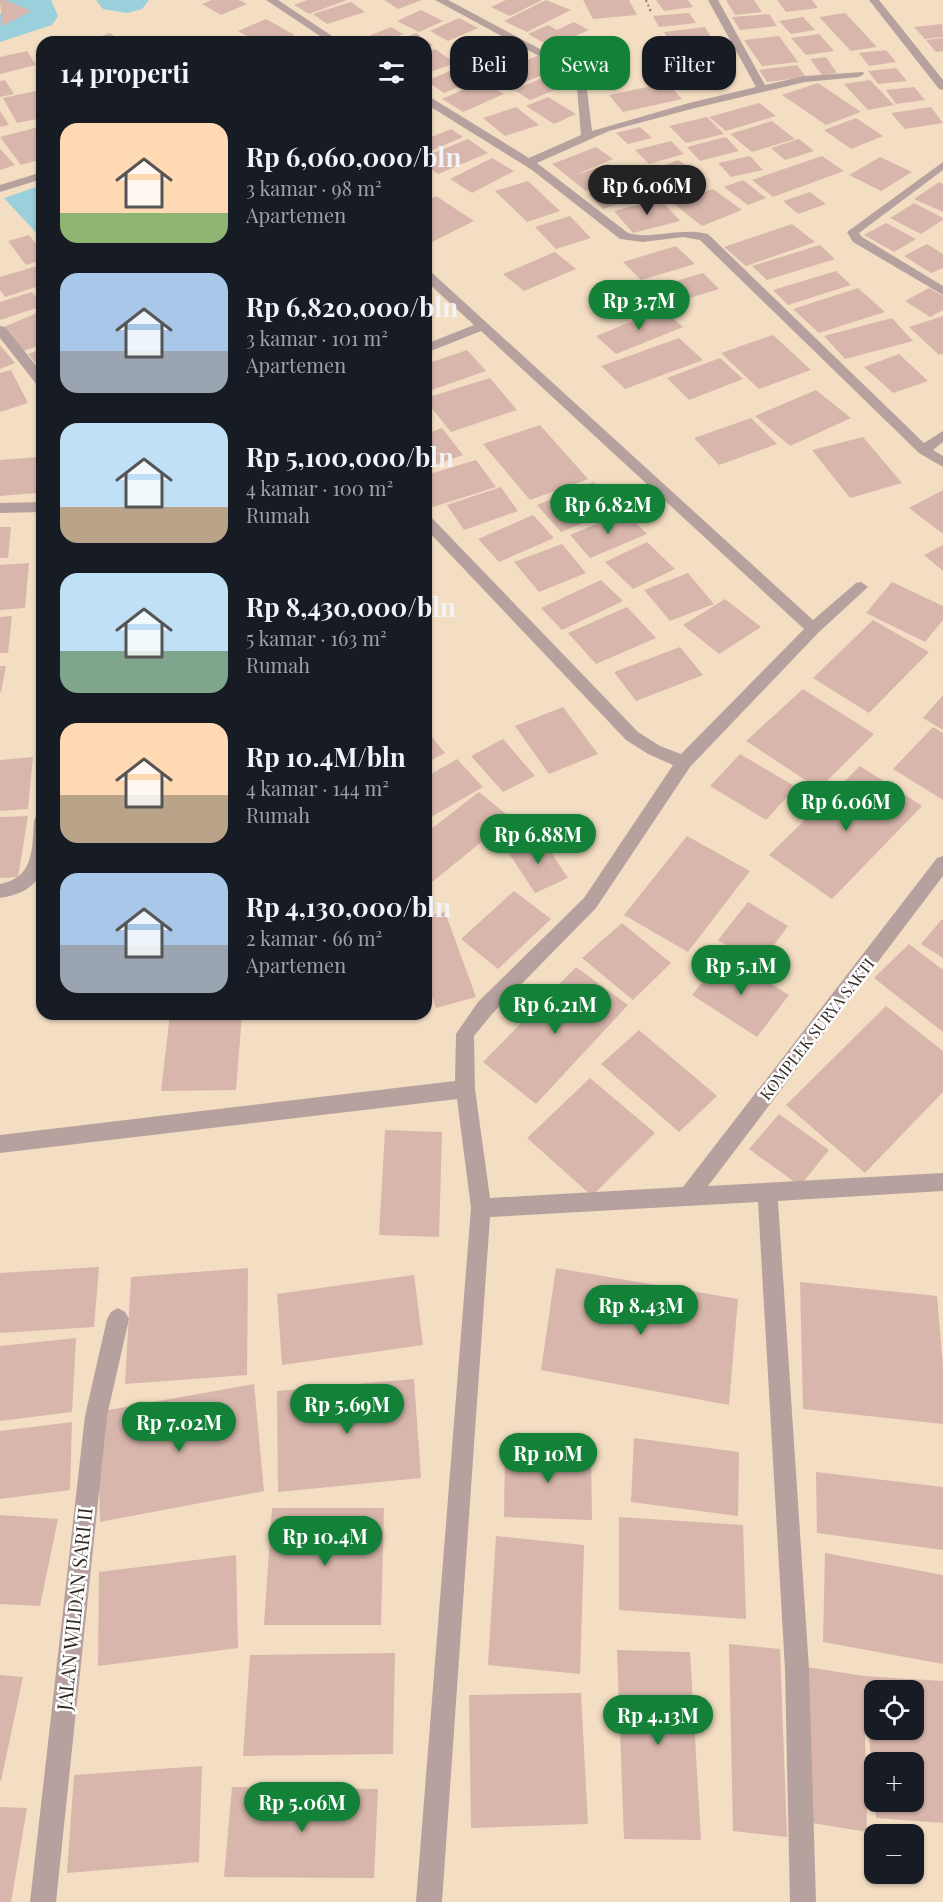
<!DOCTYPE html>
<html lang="id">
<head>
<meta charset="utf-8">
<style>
  :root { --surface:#171b24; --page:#242831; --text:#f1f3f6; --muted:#9ea1a6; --accent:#148138 }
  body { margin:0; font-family:"Playfair Display",serif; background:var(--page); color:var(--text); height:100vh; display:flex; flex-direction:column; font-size:22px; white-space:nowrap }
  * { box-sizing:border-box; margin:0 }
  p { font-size:20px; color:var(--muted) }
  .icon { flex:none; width:33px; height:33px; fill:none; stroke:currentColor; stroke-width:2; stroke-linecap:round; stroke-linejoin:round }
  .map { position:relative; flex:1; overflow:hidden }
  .sheet { position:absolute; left:36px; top:36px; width:396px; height:984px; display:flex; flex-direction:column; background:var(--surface); border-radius:18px; box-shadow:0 2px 4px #0004 }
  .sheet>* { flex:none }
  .banner { position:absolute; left:450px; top:36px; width:402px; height:54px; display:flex; gap:12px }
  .fabs { position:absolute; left:864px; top:1680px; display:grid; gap:12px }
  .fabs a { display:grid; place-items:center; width:60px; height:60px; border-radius:12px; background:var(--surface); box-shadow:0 2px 4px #0004; font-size:30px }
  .price { position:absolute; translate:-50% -51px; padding:0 14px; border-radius:21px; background:var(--accent); color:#fff; font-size:20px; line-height:39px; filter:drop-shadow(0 2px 3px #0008) }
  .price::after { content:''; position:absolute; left:50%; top:36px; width:18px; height:14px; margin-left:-9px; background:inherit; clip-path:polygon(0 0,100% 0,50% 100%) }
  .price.current { background:#222; color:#fff }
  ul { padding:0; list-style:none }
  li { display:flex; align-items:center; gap:18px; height:150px; padding:0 24px }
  li span { display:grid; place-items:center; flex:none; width:168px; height:120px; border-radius:18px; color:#555 }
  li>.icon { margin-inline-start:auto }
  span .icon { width:72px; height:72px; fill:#fffc; stroke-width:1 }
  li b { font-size:26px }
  h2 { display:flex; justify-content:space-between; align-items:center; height:72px; padding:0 24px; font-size:26px }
  .chip { padding:0 21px; border-radius:18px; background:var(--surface); box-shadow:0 2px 4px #0004; font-size:21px; line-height:54px }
  .chip.current { background:var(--accent); color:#fff }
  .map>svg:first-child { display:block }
</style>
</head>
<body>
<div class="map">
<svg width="943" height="1902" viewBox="0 0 943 1902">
  <rect width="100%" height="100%" fill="#f3dec3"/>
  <path fill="#9ad0db" d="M42,185v54l-38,-41z"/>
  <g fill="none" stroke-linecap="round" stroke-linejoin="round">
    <path fill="#9ad0db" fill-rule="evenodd" d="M0,0h51l7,16 -6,9 -52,17v-28l8,-3 -8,-7z
      M96,0h53l-7,9 -15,4 -24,-4z"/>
  </g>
  <path fill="#d8b6ac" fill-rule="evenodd" d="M0,0h5l26,11 -29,15z
    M212,0h27l8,4 -26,11 -19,-11z
    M307,0h40l-38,14 -15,-9z
    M384,0h38l-24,9z
    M506,0h36l-32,16 -19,-9z
    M546,0l25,10 -44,22 -23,-11z
    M583,0h46l8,15 -44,4z
    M656,0h32l5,7 -29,4z
    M726,0h28l8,12 -27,3z
    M777,0h35l6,8 -32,4z
    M351,2l14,10 -38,12 -14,-10z
    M421,10l22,11 -24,11 -22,-11z
    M689,13l7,10 -37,4 -6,-11z
    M845,13l32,34 -26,4 -32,-34z
    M769,14l8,12 -37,4 -8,-13z
    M803,17l12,13 -24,4 -12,-13z
    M459,18l19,10 -30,13 -18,-10z
    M266,19l29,16 -17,7h-20l-20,-11z
    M574,22l15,8 -38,17 -23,-13 20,-9 9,5z
    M942,24l1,13 -18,2 -11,-12z
    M391,27l12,7 -19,8h-30z
    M705,27l7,12 -42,4 -6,-11z
    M110,33l10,7 -35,2z
    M416,33l17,12 -7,3v-6h-33z
    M819,34l15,17 -28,4 -15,-17z
    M479,36l41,20 -27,14 -41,-20z
    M779,36l19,26 -36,4 -18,-26z
    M943,38v13l-7,1 -10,-12z
    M577,39l16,9 -21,8 -15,-8z
    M712,43l7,10 -41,6 -7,-10z
    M435,49l20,14 -25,9 -4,-3v-17z
    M886,50l10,12 -27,4 -10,-13z
    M27,51l9,14 -36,9v-17z
    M539,55l21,13 -45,18 -21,-13z
    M826,57l11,16 -15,2 -12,-16z
    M721,58l11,25 -43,3 -9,-26z
    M469,63l19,12 -44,18 -18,-12z
    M797,65l9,12 -39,5 -8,-12z
    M896,68l11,13 -29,3 -10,-13z
    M559,71l16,11 -45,18 -16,-10z
    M5,80l9,14 -14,3v-16z
    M870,80l24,25 -26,5 -24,-26z
    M482,81l22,13 -41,18 -21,-13z
    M667,83l15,16 -59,13 -14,-17z
    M818,83l43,29 -35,13 -44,-30z
    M914,87l11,13 -29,4 -10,-14z
    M40,90l2,28 -25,5 -14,-25z
    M548,97l28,17 -22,10 -28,-18z
    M759,103l17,13 -50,15 -17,-14z
    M516,107l23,18 -34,11 -22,-18z
    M931,107l12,16 -38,6 -14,-16z
    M0,111l9,14 -9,2z
    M707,117l17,17 -38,9 -17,-17z
    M856,118l27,18 -32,13 -27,-19z
    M772,121l23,18 -43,13 -22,-18z
    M42,126v33l-21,6 -21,-28z
    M640,127l12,11 -24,6 -12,-11z
    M451,129l12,8 -37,16v-14z
    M726,137l13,14 -39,10 -13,-14z
    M468,139l20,14 -50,21 -12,-9v-9z
    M799,139l15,12 -29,9 -14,-12z
    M671,141l13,13 -35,10 -14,-14z
    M596,147l17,12 -38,16 33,-11 18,14 -40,13 -34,-27z
    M0,149l15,16 -15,5z
    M750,156l13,14 -32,7 -13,-14z
    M822,156l22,15 -71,26 -21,-17z
    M880,157l32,15 -31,19 -32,-16z
    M492,158l22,13 -42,22 -22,-14z
    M678,160l27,19 -34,13 -27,-19z
    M743,180l23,18 -18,7 -24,-18z
    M528,181l32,30 -33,11 -32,-31z
    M632,181l16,14 -45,14 -14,-14z
    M939,182l4,2v28l-29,-13z
    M713,189l29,21 -40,16 -29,-23z
    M810,192l16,12 -28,10 -15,-13z
    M436,196l38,25 -48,24v-44z
    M660,199l20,22 -47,12 -19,-22z
    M914,203l29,15v2l-22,14 -31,-16z
    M570,216l21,22 -35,11 -21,-22z
    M886,223l30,16 -22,13 -30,-17z
    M792,224l23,18 -69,24 -22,-19z
    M29,235l13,16v9l-16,5 -18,-24z
    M927,244l16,10v14l-12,5 -27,-17z
    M820,245l15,14 -68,21 -15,-14z
    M676,246l19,18 -54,16 -18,-18z
    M555,252l21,17 -52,22 -21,-17z
    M40,265l2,20 -37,12 -5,-7v-13z
    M836,271l15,14 -63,20 -15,-15z
    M703,273l16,16 -55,17 -16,-17z
    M858,288l27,24 -66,21 -26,-24z
    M929,288l14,8v14l-13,7 -25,-16z
    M32,292l10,14 -42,14v-18z
    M662,309l21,18 -67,27 -20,-18z
    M42,311v33l-18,7 -23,-23z
    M943,316v38l-4,1 -30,-28z
    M892,318l21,23 -68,18 -21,-23z
    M773,335l38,35 -52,19 -38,-36z
    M679,338l24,22 -78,29 -24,-23z
    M0,345l15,18 -15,6z
    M42,349v22l-14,-17z
    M467,350l19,21 -60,21v-28z
    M899,354l29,27 -35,12 -29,-26z
    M720,358l23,21 -54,21 -22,-22z
    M11,370l17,33 -28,9v-39z
    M490,378l27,32 -66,22 -25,-31v-3z
    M816,390l35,28 -61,28 -35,-30z
    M751,418l26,26 -58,21 -25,-27z
    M540,425l48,54 -58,21 -47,-56z
    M442,428l21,27 -37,13v-34z
    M863,437l39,46 -52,15 -38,-48z
    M39,457l-3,36 -36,3v-36z
    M476,460l20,27 -63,20 -7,-10v-22z
    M594,482l24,27 -57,23 -24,-27z
    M501,487l17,24 -54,19 -17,-25z
    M943,490v44l-34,-26z
    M625,512l22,22 -57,24 -20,-23z
    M533,515l21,23 -55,24 -21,-23z
    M0,527h11l-3,31h-8z
    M647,542l28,27 -42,20 -28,-27z
    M562,544l24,29 -47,19 -25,-30z
    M943,545v26l-19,-16z
    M29,563l-4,45 -25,2v-45z
    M688,573l26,31 -44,17 -26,-31z
    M601,580l22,21 -61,29 -21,-22z
    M892,582l51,24v14l-18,22 -59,-29z
    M725,599l36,28 -42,27 -36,-29z
    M627,607l29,31 -60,26 -28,-31z
    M12,616l-4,37h-8v-36z
    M873,620l56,32 -60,61 -56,-35z
    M680,647l23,28 -67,26 -22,-29z
    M0,666h6l-5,26h-1z
    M803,689l71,45 -55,55 -73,-48z
    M943,695v35l-20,-12z
    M563,707l35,47 -49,20 -34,-48z
    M933,727l10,6v67l-50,-31z
    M426,730l19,23 -19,10z
    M503,739l32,37 -32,16 -32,-36z
    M740,754l56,33 -30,33 -56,-34z
    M33,757l-5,52 -28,2v-51z
    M457,759l26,28 -57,33v-43z
    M860,766l62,40 -90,93 -63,-44z
    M479,792l32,26 -85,69v-54z
    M28,816l-10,61 -18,1v-61z
    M687,836l63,35 -62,81 -64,-37z
    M541,837l27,41 -33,15 -27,-41z
    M514,891l37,28 -53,50 -37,-30z
    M748,902l40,24 -29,39 -41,-25z
    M445,912l31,85 -40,11 -10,-28v-63z
    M942,919l1,1v38l-22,-14z
    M622,923l49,40 -38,37 -51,-42z
    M909,944l34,26v62l-69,-54z
    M724,955l65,40 -32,42 -65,-42z
    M576,967l52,38 -92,99 -53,-42z
    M886,1006l57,45v41l-78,81 -79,-68z
    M170,1014h72l-6,76 -75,1z
    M639,1030l78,66 -38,36 -78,-68z
    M590,1078l65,55 -63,63 -65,-58z
    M779,1114l50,36 -29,36 -51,-37z
    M385,1130l57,2 -3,105 -60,-2z
    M99,1267l-5,60 -94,6v-60z
    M248,1268l-1,107 -122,9 6,-107z
    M556,1268l182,31 -9,106 -188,-35z
    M414,1275l9,70 -141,20 -5,-71z
    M800,1282l137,14 6,70v58l-140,-15z
    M76,1338l-4,74 -72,9v-75z
    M414,1379l7,99 -143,14 -1,-101z
    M254,1384l10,107 -164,31 -3,-110z
    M72,1422l-2,68 -70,9v-68z
    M634,1438l105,14 -1,64 -107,-14z
    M505,1448l86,3 1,69 -88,-3z
    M816,1472l127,15v63l-126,-17z
    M272,1508h112l-3,117h-117z
    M0,1515l58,4 -18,87 -40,-2z
    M619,1517l124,8 3,94 -127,-9z
    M496,1536l88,9 -4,129 -92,-9z
    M825,1553l118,22v89l-120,-22z
    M236,1555l2,93 -140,18 1,-94z
    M729,1644l51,5 7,188 -54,-6z
    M617,1650l73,2 11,188 -77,-1z
    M395,1653l-2,101 -150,2 7,-101z
    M800,1666l64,10 79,5v142l-67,-5 -1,-16h39v-40h-40l-1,19 -9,-99 3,150 -67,-11zM874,1690h40v40h-40z
    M0,1675l23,2 -22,104h-1z
    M581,1693l7,131 -117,4 -2,-133z
    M202,1766l-3,96 -132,11 7,-98z
    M232,1787l146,2 -4,89 -150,-1z
    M0,1807l27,1 -16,94h-11z"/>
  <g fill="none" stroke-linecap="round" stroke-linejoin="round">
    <path stroke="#8b7d6b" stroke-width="2" stroke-dasharray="2 3" stroke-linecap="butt" d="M646,0l5,12"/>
    <path fill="#b7a19e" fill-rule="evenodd" d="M266,0h12l63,42h-12z
      M435,0h13l137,73 7,58 97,-28 67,-16 -48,-87h10l47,85 40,-9 58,-4 1,2 -5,3 -54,5 -110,26 -86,23 -72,32 91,70c26,7 50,-6 80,1l216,209 19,-12v11l-10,8 10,6v11l-24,-14 -219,-213 -17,-3 -40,5 -23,-3 -88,-69 -106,-66v-8l4,1 99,61 52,-23 -5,-59z
      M869,0h10l64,80v10l-4,-1z
      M943,162v8l-84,63 3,4 81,49v9l-90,-53 -6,-10z
      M42,172v7l-42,13v-7z
      M426,270l4,1 383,349 43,-37 5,-1 7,5 -50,46 -128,134 -94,141 -104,106 -18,22 1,53 15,109 193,-11 254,-329 6,-2v20l-235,310 235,-13v18l-165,10 31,468 7,233h-26l-5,-233 -27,-467 -268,15 -48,685h-26l55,-694 -14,-109 -457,54v-18l455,-54 1,-47 22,-32 106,-104 89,-133 -25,-11 -22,-14 -200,-211v-14l5,2 207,215 22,14 21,8 123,-125 -323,-298 -55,22v-9l48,-19 -48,-44z
      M0,326l5,1 37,46v13l-5,-1 -37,-47z
      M42,502v10l-42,1v-10z
      M42,814c0,44 12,75 -42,84v-14c34,-6 32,-35 34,-63l2,-5z
      M118,1308l7,4 4,7 -22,97 -51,486h-26l55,-486 22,-97 4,-7z"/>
  </g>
  <g text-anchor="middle" stroke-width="5" stroke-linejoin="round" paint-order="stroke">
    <g font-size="16" fill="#322a20" stroke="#fff">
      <text transform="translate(817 1029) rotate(-52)" y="6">KOMPLEK SURYA SAKTI</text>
    </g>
    <g font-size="20" fill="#322a20" stroke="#fff">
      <text transform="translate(75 1609) rotate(-84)" y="7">JALAN WILDAN SARI II</text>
    </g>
  </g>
</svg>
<div class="fabs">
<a><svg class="icon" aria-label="locate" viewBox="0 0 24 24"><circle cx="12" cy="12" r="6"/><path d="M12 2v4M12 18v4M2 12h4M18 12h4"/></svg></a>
<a>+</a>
<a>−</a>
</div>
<b class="price current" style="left:647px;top:216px">Rp 6.06M</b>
<b class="price" style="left:639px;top:331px">Rp 3.7M</b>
<b class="price" style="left:608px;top:535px">Rp 6.82M</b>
<b class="price" style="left:846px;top:832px">Rp 6.06M</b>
<b class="price" style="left:538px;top:865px">Rp 6.88M</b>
<b class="price" style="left:741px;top:996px">Rp 5.1M</b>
<b class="price" style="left:555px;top:1035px">Rp 6.21M</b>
<b class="price" style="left:641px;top:1336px">Rp 8.43M</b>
<b class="price" style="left:347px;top:1435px">Rp 5.69M</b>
<b class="price" style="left:179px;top:1453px">Rp 7.02M</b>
<b class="price" style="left:548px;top:1484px">Rp 10M</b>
<b class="price" style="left:325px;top:1567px">Rp 10.4M</b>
<b class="price" style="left:658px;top:1746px">Rp 4.13M</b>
<b class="price" style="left:302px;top:1833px">Rp 5.06M</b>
<div class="banner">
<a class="chip">Beli</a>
<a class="chip current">Sewa</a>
<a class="chip">Filter</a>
</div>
<section class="sheet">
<h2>14 properti<svg class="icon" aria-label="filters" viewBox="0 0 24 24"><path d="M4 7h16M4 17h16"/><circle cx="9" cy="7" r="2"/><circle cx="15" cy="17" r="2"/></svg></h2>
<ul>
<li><span style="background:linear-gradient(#ffd9b3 75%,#8fb573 0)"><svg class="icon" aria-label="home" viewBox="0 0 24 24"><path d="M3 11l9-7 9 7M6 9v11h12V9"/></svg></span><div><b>Rp 6,060,000/bln</b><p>3 kamar · 98 m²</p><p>Apartemen</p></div></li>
<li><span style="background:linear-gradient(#a9c7e8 65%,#9aa5b1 0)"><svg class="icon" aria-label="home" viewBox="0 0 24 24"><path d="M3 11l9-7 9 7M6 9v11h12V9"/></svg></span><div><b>Rp 6,820,000/bln</b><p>3 kamar · 101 m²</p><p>Apartemen</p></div></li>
<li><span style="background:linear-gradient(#bfe0f5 70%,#b9a48a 0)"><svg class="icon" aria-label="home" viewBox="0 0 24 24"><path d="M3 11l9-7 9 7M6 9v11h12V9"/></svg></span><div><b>Rp 5,100,000/bln</b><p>4 kamar · 100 m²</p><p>Rumah</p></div></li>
<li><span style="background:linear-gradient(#bfe0f5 65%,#7fa58c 0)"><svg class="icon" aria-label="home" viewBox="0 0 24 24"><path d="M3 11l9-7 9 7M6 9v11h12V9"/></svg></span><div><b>Rp 8,430,000/bln</b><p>5 kamar · 163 m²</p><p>Rumah</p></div></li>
<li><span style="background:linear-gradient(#ffd9b3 60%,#b9a48a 0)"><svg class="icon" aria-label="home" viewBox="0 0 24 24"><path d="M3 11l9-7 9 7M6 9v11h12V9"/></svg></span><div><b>Rp 10.4M/bln</b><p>4 kamar · 144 m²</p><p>Rumah</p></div></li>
<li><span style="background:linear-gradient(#a9c7e8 60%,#9aa5b1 0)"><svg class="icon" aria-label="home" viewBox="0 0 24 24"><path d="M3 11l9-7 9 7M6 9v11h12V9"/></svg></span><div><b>Rp 4,130,000/bln</b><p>2 kamar · 66 m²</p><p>Apartemen</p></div></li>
</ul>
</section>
</div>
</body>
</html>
